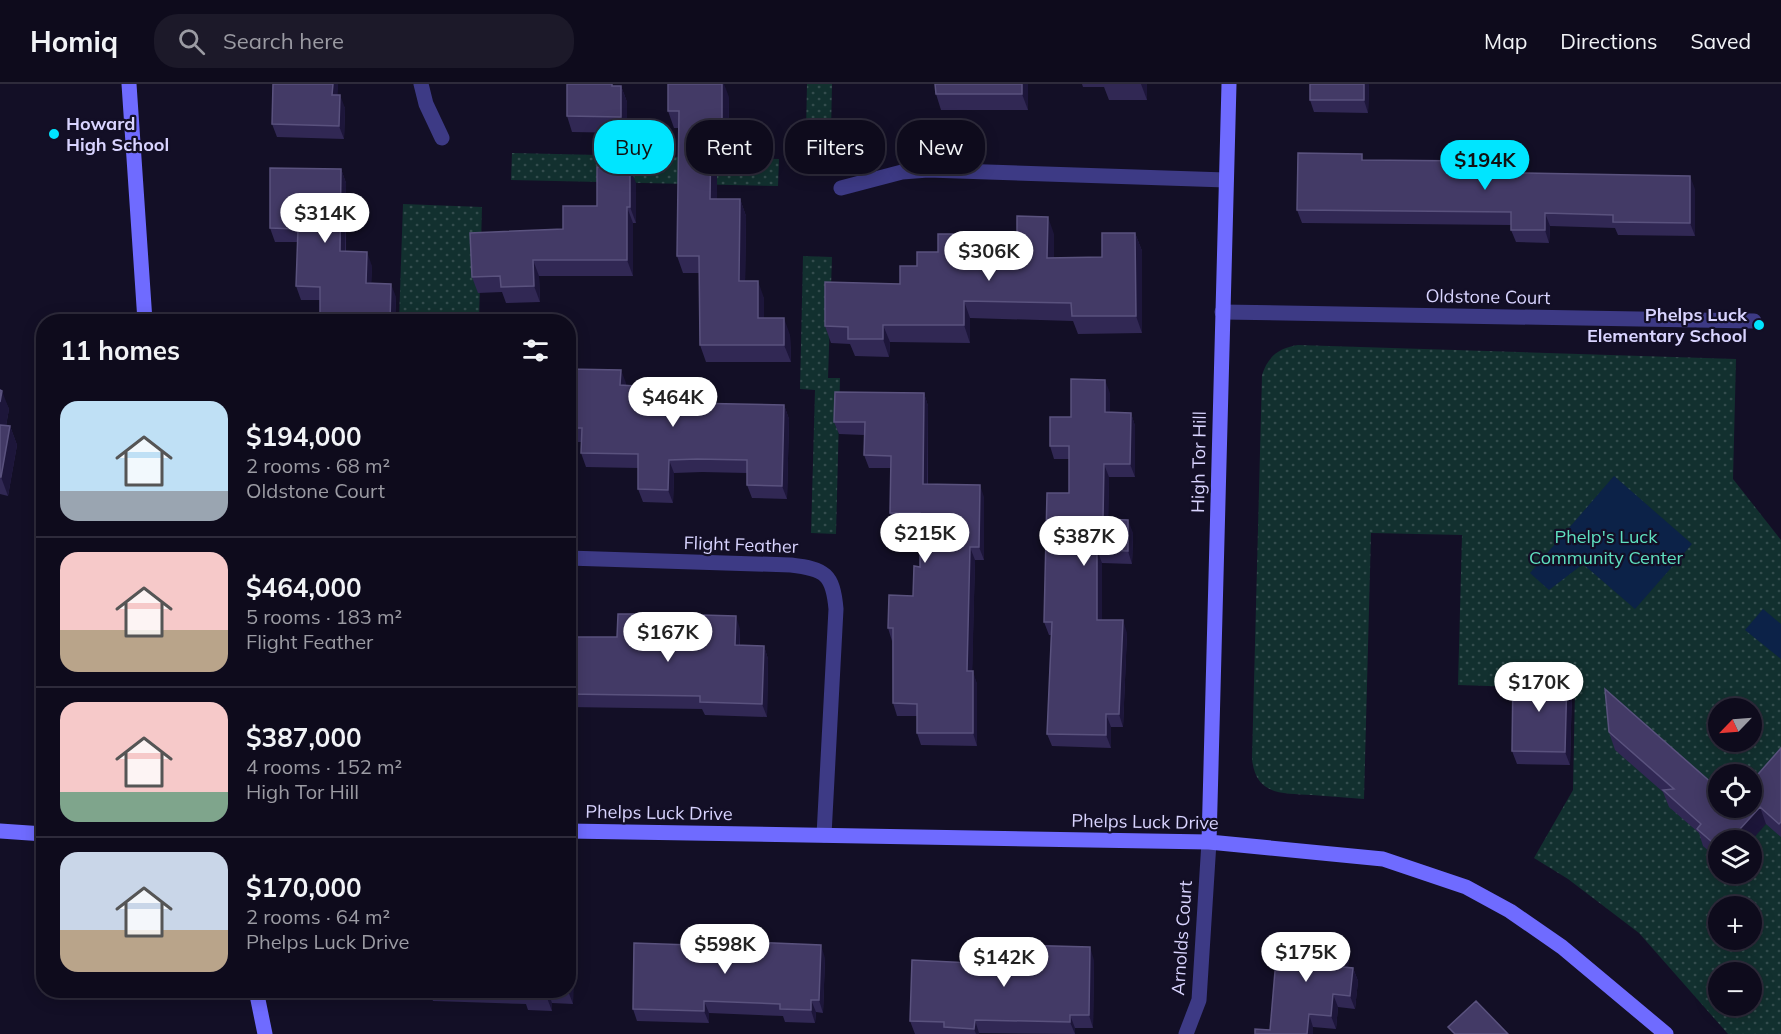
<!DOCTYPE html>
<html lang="en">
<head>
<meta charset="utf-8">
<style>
  :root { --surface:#0e0b1c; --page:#1c1929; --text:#f1f3f6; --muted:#9b9ba3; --line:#2e2b3b; --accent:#00e5ff }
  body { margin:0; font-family:Mulish,sans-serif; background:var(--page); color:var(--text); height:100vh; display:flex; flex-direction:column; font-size:22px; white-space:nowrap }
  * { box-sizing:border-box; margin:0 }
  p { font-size:20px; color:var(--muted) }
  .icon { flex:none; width:33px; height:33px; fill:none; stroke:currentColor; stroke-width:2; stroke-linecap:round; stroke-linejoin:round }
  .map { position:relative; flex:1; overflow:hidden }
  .sheet { position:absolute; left:36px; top:230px; width:540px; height:684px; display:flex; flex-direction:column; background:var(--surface); border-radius:24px; box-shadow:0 3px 15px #0003,0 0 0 2px var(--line) }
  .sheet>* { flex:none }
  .hud { position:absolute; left:594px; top:36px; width:570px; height:54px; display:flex; gap:12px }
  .needle { width:39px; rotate:245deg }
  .buttons { position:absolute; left:1708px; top:614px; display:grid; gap:12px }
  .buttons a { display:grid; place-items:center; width:54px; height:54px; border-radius:50%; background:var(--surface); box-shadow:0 3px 15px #0003,0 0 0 2px var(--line); font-size:30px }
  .price { position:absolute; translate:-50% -51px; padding:0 14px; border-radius:21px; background:#fff; color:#222; font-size:20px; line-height:39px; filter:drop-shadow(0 2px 3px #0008) }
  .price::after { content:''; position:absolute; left:50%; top:36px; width:18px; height:14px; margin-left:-9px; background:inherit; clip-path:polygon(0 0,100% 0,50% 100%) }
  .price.on { background:var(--accent); color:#111 }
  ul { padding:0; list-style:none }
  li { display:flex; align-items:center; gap:18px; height:150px; padding:0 24px }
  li+li { border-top:2px solid var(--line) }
  li span { display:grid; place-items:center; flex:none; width:168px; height:120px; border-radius:18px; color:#555 }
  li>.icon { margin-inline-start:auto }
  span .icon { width:72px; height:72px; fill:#fffc; stroke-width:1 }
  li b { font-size:26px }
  h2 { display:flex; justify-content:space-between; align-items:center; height:72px; padding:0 24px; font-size:26px }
  .pill { padding:0 21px; border-radius:24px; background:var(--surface); box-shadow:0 3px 15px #0003,0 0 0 2px var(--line); font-size:21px; line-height:54px }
  .pill.on { background:var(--accent); color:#111 }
  header { display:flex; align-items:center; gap:36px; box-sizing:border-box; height:84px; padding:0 30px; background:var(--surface); border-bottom:2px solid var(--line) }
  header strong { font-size:28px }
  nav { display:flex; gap:33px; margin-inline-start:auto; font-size:21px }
  .search { width:420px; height:54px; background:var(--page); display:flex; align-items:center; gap:15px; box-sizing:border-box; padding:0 21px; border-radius:24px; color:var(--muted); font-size:22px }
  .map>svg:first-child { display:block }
</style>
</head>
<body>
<header>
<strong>Homiq</strong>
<div class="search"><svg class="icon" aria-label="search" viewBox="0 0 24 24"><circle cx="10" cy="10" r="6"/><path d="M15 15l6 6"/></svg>Search here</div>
<nav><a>Map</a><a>Directions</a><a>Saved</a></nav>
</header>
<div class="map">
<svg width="1781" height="950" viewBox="0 0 1781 950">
  <defs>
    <pattern id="grass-dots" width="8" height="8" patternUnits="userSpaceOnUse" patternTransform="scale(1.5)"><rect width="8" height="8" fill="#12302f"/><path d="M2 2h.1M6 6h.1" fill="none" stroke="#344d4e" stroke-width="1.8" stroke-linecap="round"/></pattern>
  </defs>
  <rect width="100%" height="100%" fill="#130f26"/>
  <path fill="url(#grass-dots)" fill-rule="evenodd" d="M807,0h25l-1,48 -25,-1z
    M512,69l267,6 -1,27 -267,-6z
    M403,120l79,3 -3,114h-80z
    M803,172l29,1 -4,121h12l-4,156 -25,-1 4,-143 -15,-1z
    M1298,261l438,14 -3,120 48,61v494h-53l-89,-101 -71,-54 -34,-21 39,-68 2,-101 -117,-4 4,-150 -91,-2 -7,266c-17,-1 -35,-3 -52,-4 -30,-2 -56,1 -60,-36l10,-384c6,-19 17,-27 36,-30zM1719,624h33v33h-33zM1719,690h33v33h-33zM1719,756h33v33h-33zM1719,822h33v33h-33zM1719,888h33v33h-33z"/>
  <path fill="#0c2248" d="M1614,392l78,68 -57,65 -52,-45 -34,26 -19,-17z
    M1763,525l18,15v35l-36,-29z"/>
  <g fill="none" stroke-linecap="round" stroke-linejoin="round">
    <path stroke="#3d3a85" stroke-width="15" d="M421,0l5,20 16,34
      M841,104l61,-16 26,-2 298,10
      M1222,228l532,9
      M568,474l223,7c34,4 42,9 45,44l-12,226
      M1186,950l13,-34 10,-158"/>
    <path stroke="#6f6bff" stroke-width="15" d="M129,0l16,237
      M0,747l44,3
      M568,747l641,11 174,17 83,28 44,24 52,36 104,87
      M1209,758l20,-758
      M256,906l9,44"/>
  </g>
  <path fill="#312854" d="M273,0h65l-1,11 8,13 -1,31 -67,-2 -5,-13z
    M929,0h99v26h-87l-5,-16 -1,-10z
    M1082,0h65v16h-38l-5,-13h-21z
    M1310,0h59l-1,29 -54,-1 -4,-12z
    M618,2h3l6,16v31l-55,-1 -5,-16z
    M729,13l-1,57h-11v45h23l6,17 -1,65 19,17v20l26,17 1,27h-85l-6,-17 -1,-72h-16l-6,-17 2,-128h-5l-6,-17z
    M1364,76l109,1 4,11 218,17v47l-77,-1 -3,-7 -65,-2 -1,17 -33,-1 -5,-12v-5l-209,-2 -5,-13z
    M341,85l5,14v68l26,15 -1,17 25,14 -1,24h-73l-2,-7v-14h-19l-5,-14 2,-44h-23l-5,-14z
    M636,99v40h-3v53h-94l1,26 -34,1 -4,-11 -24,1 -6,-16 91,-48 34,-23z
    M1135,149l7,18v82l-64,1 -5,-13 -103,-3v25l-80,-1 -1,15 -34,-1 -5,-12 -19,-1 -6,-17 75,-42 17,-18 47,-32 2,6 51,1 37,-7v24l48,-1z
    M568,285l58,14v2l9,1 2,3 54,14 93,2 5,14 -2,80 -35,-1 -5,-13v-12l-45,-1 -28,1 -1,30 -30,-1 -5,-13v-21l-52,-1 -5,-14v-11h-13z
    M0,306l9,19 -3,17h4l7,19 -9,51 -8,-2z
    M924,309l4,13v78l56,13v63h-9l-3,111 5,13v62l-56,-1 -4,-12v-17h-20l-4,-13 -1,-62 -4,-13 25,-32 7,-29v-41h-25l-5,-13 1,-45h-22l-5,-13v-20l-25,-1 -5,-12z
    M1110,309v20h21l4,13v51h-26l-1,42 25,14 -1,31 -30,-1v57l25,13 -4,94h-12v21l-59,-2 -5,-12 4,-99h-2l-5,-13 25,-129v-34h-15l-4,-13 21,-29z
    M651,530l5,13v12l46,2 38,-12v16l24,1 4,13 -1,58 -62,-2 -3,-6 -134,-2v-82l6,12h43z
    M1572,605l-2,76 -53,-1 -5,-13z
    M1609,648l143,75 29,-59v89l-15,-13 -47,16v20l-16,-14 -4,-13 -30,-26 -6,-15 -48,-42z
    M574,867l-1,53 -21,-1v8l-24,-1 -2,-6 -93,-3 -4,-11h139z
    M1349,871l-1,13h5l5,13 -3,28 -17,-2 -2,22 -23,-2v7l-43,-4z
    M825,874l-2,55 -7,-1 -1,11 -30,-1 -2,-6 -74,-3v10l-72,-2 -4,-12z
    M1094,876l-1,68h-18v6l-96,-1v1h-64l-5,-13 102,-56z"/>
  <path fill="#1d163a" d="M333,0h5l-1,23 -5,-12z
    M722,0h2l5,13 -1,57 -6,-17z
    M1022,0h6v26l-6,-16z
    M1141,0h6v16z
    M1364,0h5l-1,29 -4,-13z
    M621,2l6,16v31l-6,-16z
    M340,11l5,13 -1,31 -5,-13z
    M711,53l6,17v62l-7,-17z
    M1473,77l4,13 -5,-2z
    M630,83l6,16v40l-6,-16z
    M341,85l5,14 -1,81 -5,-13z
    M1690,92l5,13v47l-5,-13z
    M740,115l6,17 -1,82 -6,-17z
    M627,123l6,16v53l-6,-16z
    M1545,129l5,13 -1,17 -4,-13z
    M1048,133l6,17v41l-7,-17z
    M1135,149l7,18v82l-6,-17z
    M367,168l5,14 -1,30 -5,-13z
    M533,176l6,16 1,26 -6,-16z
    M758,197l6,17v37l-6,-17z
    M391,200l5,13 -1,24h-5z
    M964,217l6,17v25l-6,-18z
    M784,234l6,17 1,27 -7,-17z
    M883,241l7,17 -1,15 -6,-18z
    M621,286l5,13 -1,16 -5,-14z
    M1105,296l5,13v32l-5,-13z
    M687,306l5,14 -6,-1z
    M2,307l7,18 -6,33 -3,-7v-33z
    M924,309l4,13 -1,91 -4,-13z
    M784,321l5,14 -2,80 -5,-13z
    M1131,329l4,13v51l-5,-13z
    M10,342l7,19 -9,51 -7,-19z
    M669,376l5,13 -1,30 -5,-13z
    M1104,380l5,13 -1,55 -5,-13z
    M980,401l4,12v63l-5,-13z
    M1128,436l5,13 -1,31 -4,-13z
    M970,463l5,13 -3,124 -5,-13z
    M1097,466l5,13v70l-5,-13z
    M651,530l5,13v25l-5,-13z
    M736,532l4,13 -1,29 -4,-13z
    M1123,536l4,13 -4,94 -4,-13z
    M570,541l4,13 -5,-1z
    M764,562l4,13 -1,58 -5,-13z
    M973,587l4,13v62l-4,-13z
    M1567,592l5,13 -2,76 -5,-13z
    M1106,630l5,13v21l-5,-13z
    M1760,723l6,17 -14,16h-22z
    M569,854l5,13 -1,53 -5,-13z
    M1345,858l4,13 -2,25 -4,-13z
    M821,861l4,13 -2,55 -4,-13z
    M1090,863l4,13 -1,68 -4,-13z
    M1353,884l5,13 -3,28 -5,-13z
    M548,907l4,12v8l-5,-13z
    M1333,910l5,13 -2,22 -5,-13z
    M811,916l5,12 -1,11 -4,-13z
    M704,917l5,12v10l-5,-12z
    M1309,930l4,13v7h-6z
    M1070,931l5,13v6l-5,-12z
    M975,936l4,13v1h-3l-2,-5z"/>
  <path fill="#433a66" stroke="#5a527e" stroke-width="1.5" d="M273,0h60l-1,11h8l-1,31 -67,-2z
    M567,0h45v2h9v31l-54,-1z
    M668,0h54v53h-11l-1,62h30l-1,82h19v37h26v27h-84l-1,-89h-22l2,-145h-11z
    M935,0h87v10h-86z
    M1310,0h54v16h-54z
    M1298,69l64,1v6l111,1 -1,11 218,4v47l-77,-1v-7l-68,-2v17h-34v-18l-214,-2z
    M597,83h33v40h-3v53h-94l1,26 -33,1 -1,-11 -28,1 -2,-44 93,-4v-23h34z
    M270,84l71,1 -1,82 27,1 -1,31 25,1 -1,37h-36l1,-5 -35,-2v-27l-24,-1 2,-57 -28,-1z
    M1017,132l31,1 -1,41 55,-1v-24h33l1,83h-64l-1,-13 -107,-2v24h-81v14h-35v-12l-23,-1v-44l75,2v-18h17v-14h21v-18h26v6l53,1z
    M568,285l53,1 -1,15 15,1v3l52,1 -1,13 98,2 -2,81 -35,-1v-25l-50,-1 -28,1 -1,30 -30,-1v-35l-57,-1 1,-25h-14z
    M1071,295l34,1v32l26,1 -1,51h-26l-1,55 25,1v31l-31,-1v70h26l-4,94h-13v21l-59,-1 5,-112h-8l3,-129h22v-47h-19v-29h21z
    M0,306l2,1 -2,11z
    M835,308l89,1 -1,91 57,1 -1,62h-9l-3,124h6v62h-56v-29l-24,-1v-75h-5l1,-33 24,1 1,-30 6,1v-54h-30l1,-57 -27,-1 1,-33h-31z
    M0,341l10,1 -9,51h-1z
    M618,530h33v25l51,2v-26l34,1 -1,29 29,1 -2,58 -62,-2v-6l-132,-2v-69h2l-1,12h48z
    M1513,591l54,1 -2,76 -53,-1z
    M1605,605l109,96 5,-1v23h33v-26l29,-33v74l-2,2 -19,-17 -30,33h-11v8l-22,-19 4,-5 -38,-34 11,-1 -65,-57z
    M1278,852l67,6 -2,25 10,1 -3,28 -17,-2 -2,22 -22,-2 -2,20h-52v-5l15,1z
    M568,854h1l-1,31z
    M748,858l73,3 -2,55h-8v10l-31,-1v-5l-76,-3v10l-71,-2 1,-66 114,4z
    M1013,861l77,2 -1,68h-19v7l-95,-2 -1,9 -30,-2v-5l-34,-1 2,-61 100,5z
    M478,906h90v1h-20l-1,7h-24v-6z
    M1476,917l32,33h-53l-7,-7z"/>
  <g fill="#00e5ff" stroke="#130f26" stroke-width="2">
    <circle cx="54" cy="50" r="6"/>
    <circle cx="1759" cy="241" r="6"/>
  </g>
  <g text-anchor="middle" stroke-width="4.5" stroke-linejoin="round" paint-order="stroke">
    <g font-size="18" font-weight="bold" fill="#d9d4ff" stroke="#130f26" text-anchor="start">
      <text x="66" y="46">Howard<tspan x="66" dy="21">High School</tspan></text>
      <text x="1747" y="237" text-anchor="end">Phelps Luck<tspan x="1747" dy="21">Elementary School</tspan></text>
    </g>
    <g font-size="18" fill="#d9d4ff" stroke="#130f26">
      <text transform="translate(1488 213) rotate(1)" y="6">Oldstone Court</text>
      <text transform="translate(1199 378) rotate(-89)" y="6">High Tor Hill</text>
      <text transform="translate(741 461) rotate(2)" y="6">Flight Feather</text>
      <text transform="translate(659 729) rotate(1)" y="6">Phelps Luck Drive</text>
      <text transform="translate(1145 738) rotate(1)" y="6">Phelps Luck Drive</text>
      <text transform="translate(1182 854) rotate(-86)" y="6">Arnolds Court</text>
    </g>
    <g font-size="18" fill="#5fe0c0" stroke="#130f26">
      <text x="1606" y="459">Phelp's Luck<tspan x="1606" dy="21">Community Center</tspan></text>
    </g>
  </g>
</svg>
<div class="buttons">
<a><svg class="needle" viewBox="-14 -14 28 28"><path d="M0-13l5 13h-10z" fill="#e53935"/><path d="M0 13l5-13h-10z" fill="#9b9ba3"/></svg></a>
<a><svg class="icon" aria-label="locate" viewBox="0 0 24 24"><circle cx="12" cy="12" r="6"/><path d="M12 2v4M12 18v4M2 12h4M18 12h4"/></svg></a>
<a><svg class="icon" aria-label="layers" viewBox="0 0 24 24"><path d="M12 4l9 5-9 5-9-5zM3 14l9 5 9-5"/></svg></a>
<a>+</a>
<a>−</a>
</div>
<b class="price on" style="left:1485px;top:107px">$194K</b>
<b class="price" style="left:325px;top:160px">$314K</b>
<b class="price" style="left:989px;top:198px">$306K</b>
<b class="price" style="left:673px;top:344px">$464K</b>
<b class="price" style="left:925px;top:480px">$215K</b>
<b class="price" style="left:1084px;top:483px">$387K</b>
<b class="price" style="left:668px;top:579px">$167K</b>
<b class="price" style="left:1539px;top:629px">$170K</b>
<b class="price" style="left:725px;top:891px">$598K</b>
<b class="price" style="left:1306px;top:899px">$175K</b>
<b class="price" style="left:1004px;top:904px">$142K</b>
<div class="hud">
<a class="pill on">Buy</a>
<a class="pill">Rent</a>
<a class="pill">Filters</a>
<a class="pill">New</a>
</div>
<section class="sheet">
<h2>11 homes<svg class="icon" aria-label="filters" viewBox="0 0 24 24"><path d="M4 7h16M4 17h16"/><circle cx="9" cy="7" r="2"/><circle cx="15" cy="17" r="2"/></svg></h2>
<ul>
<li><span style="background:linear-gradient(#bfe0f5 75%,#9aa5b1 0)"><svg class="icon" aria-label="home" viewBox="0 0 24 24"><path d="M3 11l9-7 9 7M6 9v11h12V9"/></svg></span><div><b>$194,000</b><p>2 rooms · 68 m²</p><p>Oldstone Court</p></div></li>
<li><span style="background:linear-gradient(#f6c9c9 65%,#b9a48a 0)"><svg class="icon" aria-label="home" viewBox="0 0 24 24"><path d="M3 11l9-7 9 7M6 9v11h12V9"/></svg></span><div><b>$464,000</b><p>5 rooms · 183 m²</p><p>Flight Feather</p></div></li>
<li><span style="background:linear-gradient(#f6c9c9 75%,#7fa58c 0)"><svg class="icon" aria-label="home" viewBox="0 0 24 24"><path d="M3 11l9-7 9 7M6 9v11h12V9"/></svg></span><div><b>$387,000</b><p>4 rooms · 152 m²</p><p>High Tor Hill</p></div></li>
<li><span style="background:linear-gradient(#c9d6e8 65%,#b9a48a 0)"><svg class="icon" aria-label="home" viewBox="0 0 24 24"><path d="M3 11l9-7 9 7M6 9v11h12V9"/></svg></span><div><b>$170,000</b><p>2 rooms · 64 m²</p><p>Phelps Luck Drive</p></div></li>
</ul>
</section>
</div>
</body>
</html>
